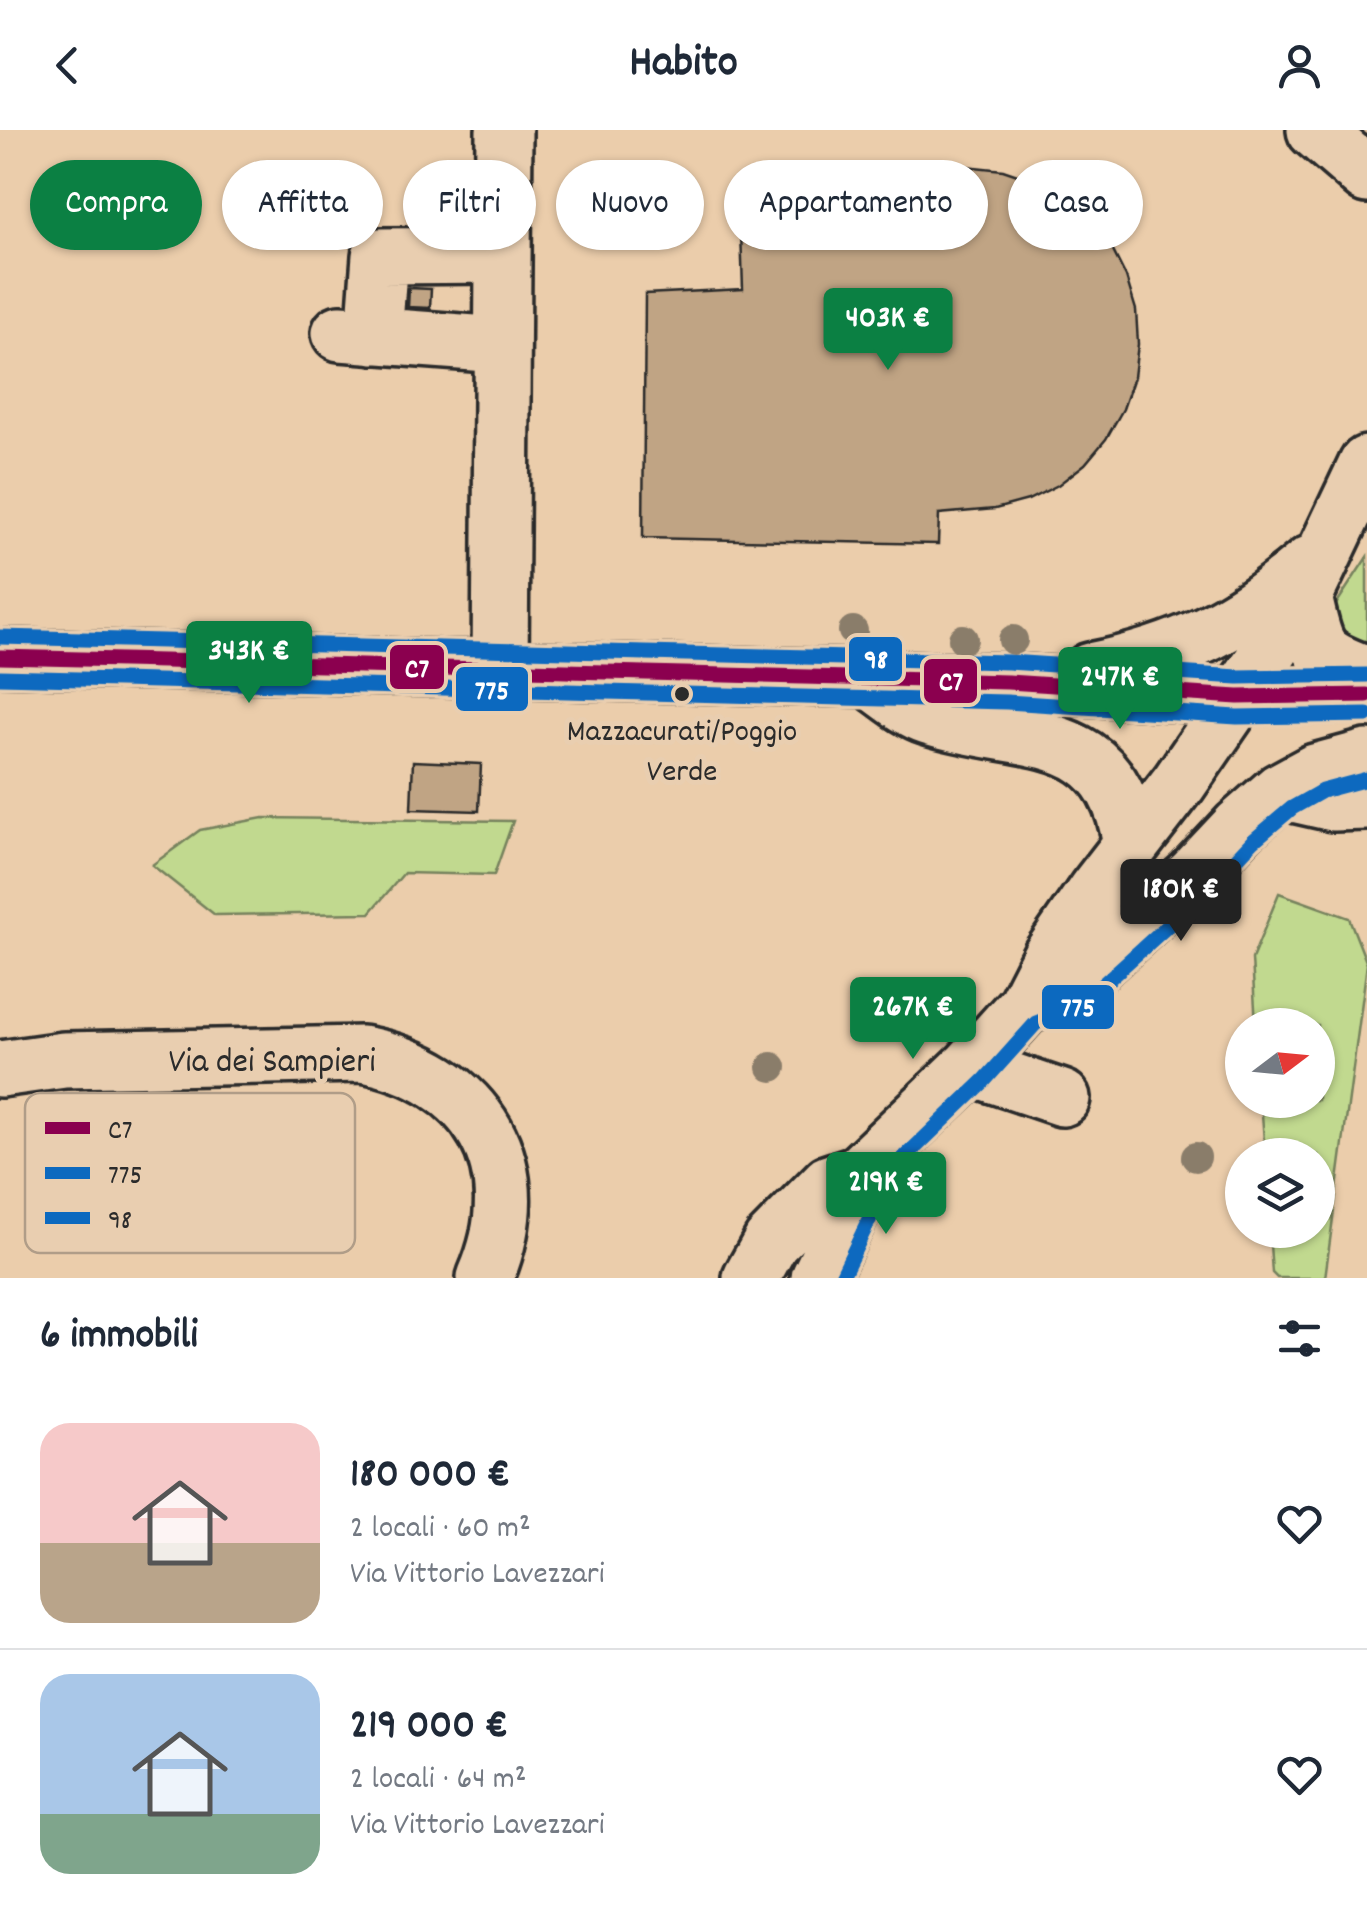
<!DOCTYPE html>
<html lang="it">
<head>
<meta charset="utf-8">
<style>
  :root { --surface:#fff; --page:#f6f6f7; --text:#1f2937; --muted:#747a83; --line:#e0e1e3; --accent:#0b8043 }
  body { margin:0; font-family:Dekko,sans-serif; background:var(--page); color:var(--text); height:100vh; display:flex; flex-direction:column; font-size:38px; white-space:nowrap }
  * { box-sizing:border-box; margin:0 }
  p { font-size:32px; color:var(--muted) }
  .icon { flex:none; width:55px; height:55px; fill:none; stroke:currentColor; stroke-width:2; stroke-linecap:round; stroke-linejoin:round }
  .map { position:relative; height:1148px; overflow:hidden }
  .drawer { display:flex; flex-direction:column; background:var(--surface); flex:1 }
  .drawer>* { flex:none }
  .banner { position:absolute; left:30px; top:30px; width:1308px; height:90px; display:flex; gap:20px }
  .needle { width:65px; rotate:74deg }
  .tools { position:absolute; left:1225px; top:878px; display:grid; gap:20px }
  .tools a { display:grid; place-items:center; width:110px; height:110px; border-radius:50%; background:var(--surface); box-shadow:0 2px 8px #0004; font-size:50px }
  .price { position:absolute; translate:-50% -85px; padding:0 22px; border-radius:10px; background:var(--accent); color:#fff; font-size:32px; line-height:65px; filter:drop-shadow(0 2px 5px #0008) }
  .price::after { content:''; position:absolute; left:50%; top:60px; width:30px; height:22px; margin-left:-15px; background:inherit; clip-path:polygon(0 0,100% 0,50% 100%) }
  .price.selected { background:#222; color:#fff }
  ul { padding:0; list-style:none }
  li { display:flex; align-items:center; gap:30px; height:250px; padding:0 40px }
  li+li { border-top:2px solid var(--line) }
  li span { display:grid; place-items:center; flex:none; width:280px; height:200px; border-radius:30px; color:#555 }
  li>.icon { margin-inline-start:auto }
  span .icon { width:120px; height:120px; fill:#fffc; stroke-width:1 }
  li b { font-size:42px }
  h2 { display:flex; justify-content:space-between; align-items:center; height:120px; padding:0 40px; font-size:42px }
  .tag { padding:0 35px; border-radius:45px; background:var(--surface); box-shadow:0 2px 8px #0004; font-size:35px; line-height:90px }
  .tag.selected { background:var(--accent); color:#fff }
  header { display:flex; justify-content:space-between; align-items:center; height:130px; padding:0 40px; background:var(--surface); font-size:45px; font-weight:800 }
  .map>svg:first-child { display:block }
</style>
</head>
<body>
<header><svg class="icon" aria-label="back" viewBox="0 0 24 24"><path d="M15 5l-7 7 7 7"/></svg>Habito<svg class="icon" aria-label="person" viewBox="0 0 24 24"><circle cx="12" cy="8" r="4"/><path d="M4 21q1-7 8-7t8 7"/></svg></header>
<div class="map">
<svg width="1367" height="1148" viewBox="0 0 1367 1148">
  <rect width="100%" height="100%" fill="#ebcdab"/>
  <filter id="ink" filterUnits="userSpaceOnUse"><feTurbulence type="fractalNoise" baseFrequency=".01" numOctaves="2"/><feDisplacementMap in="SourceGraphic" scale="20" xChannelSelector="R" yChannelSelector="G"/><feConvolveMatrix kernelMatrix="1 2 1 2 8 2 1 2 1" color-interpolation-filters="sRGB"/></filter>
  <g filter="url(#ink)">
    <path fill="#c1d98f" stroke="#76825d" stroke-width="2.5" d="M1367,427v106l-24,-27 -8,-30z
      M263,688l250,3 -19,54 -90,-2 -34,40 -155,2 -63,-50 48,-35z
      M1279,763l70,25 18,46 -42,314h-48l-5,-5 -3,-43h49v-75h-53l-4,-55h57v-75h-62l-4,-66z"/>
    <path fill="#c0a484" stroke="#2b2b2b" stroke-width="2.5" d="M965,36l38,4 32,11 30,16 25,23 21,27 15,30 10,33 2,34 -4,33 -11,32 -17,30 -21,25 -27,21 -30,15 -33,9 -56,5 -1,30 -295,-6 2,-244 98,-5 -2,-58h188l1,-39 35,1z
      M409,158l22,1 -1,19 -22,-1z
      M413,631l68,3 -2,47 -68,-2z"/>
    <g fill="none" stroke-linecap="round" stroke-linejoin="round">
      <path stroke="#c5ad91" stroke-width="55" stroke-dasharray="55 28" stroke-linecap="butt" d="M1238,567l129,-2"/>
      <defs>
        <path id="minor" d="M1315,0l52,45
          M340,203l161,12
          M374,206l6,-80 122,-1
          M1304,467c13,55 10,57 63,77
          M0,527l1008,25 230,15
          M500,539l4,-539
          M1090,541c92,-18 149,-47 220,-107
          M875,553c16,11 34,27 53,33 96,31 184,3 203,129
          M1280,661l53,12 34,-1
          M1025,876l40,-14 128,-116 46,-49 41,-36 35,-19 52,-14
          M970,937l92,31
          M0,939l64,-9 298,-6c117,21 171,113 123,224
          M751,1148l20,-36 58,-59 30,-10 111,-106 55,-61 25,-49 46,-67 83,-107 92,-134 33,-52 63,-133
          M819,1148l34,-71 6,-34"/>
      </defs>
      <use href="#minor" stroke="#2b2b2b" stroke-width="62"/>
      <use href="#minor" stroke="#e9ceb0" stroke-width="55"/>
      <defs>
        <path id="bus-1" d="M0,527l1008,25 230,15 129,-2"/>
        <path id="bus-2" d="M0,547l1007,25 230,15 130,-2
          M841,1148l31,-64 6,-31 106,-102 52,-58 42,-16 128,-116 47,-50 39,-33 30,-17 45,-12"/>
        <path id="bus-3" d="M0,507l1008,25 230,15 129,-2"/>
      </defs>
      <use href="#bus-1" stroke="#e9ceb0" stroke-width="22"/>
      <use href="#bus-2" stroke="#e9ceb0" stroke-width="22"/>
      <use href="#bus-3" stroke="#e9ceb0" stroke-width="22"/>
      <use href="#bus-1" stroke="#8b004f" stroke-width="15"/>
      <use href="#bus-2" stroke="#0c69bf" stroke-width="15"/>
      <use href="#bus-3" stroke="#0c69bf" stroke-width="15"/>
    </g>
    <g fill="#8a7d6a">
      <circle cx="853" cy="501" r="15"/>
      <circle cx="963" cy="509" r="15"/>
      <circle cx="1013" cy="510" r="15"/>
      <circle cx="772" cy="937" r="15"/>
      <circle cx="1196" cy="1027" r="15"/>
    </g>
  </g>
  <circle fill="#2b2b2b" stroke="#e9ceb0" stroke-width="4" cx="682" cy="564" r="9"/>
  <g text-anchor="middle" stroke-width="10" stroke-linejoin="round" paint-order="stroke">
    <g font-size="32" fill="#2b2b2b" stroke="#e9ceb0">
      <text x="682" y="610">Mazzacurati/Poggio<tspan x="682" dy="40">Verde</tspan></text>
    </g>
    <g font-size="35" fill="#2b2b2b" stroke="#e9ceb0">
      <text x="272" y="941">Via dei Sampieri</text>
    </g>
  </g>
  <rect x="25" y="963" width="330" height="160" rx="15" fill="#e9ceb0" stroke="#b09d88" stroke-width="2.5"/>
  <rect x="45" y="992" width="45" height="12" fill="#8b004f"/>
  <rect x="45" y="1037" width="45" height="12" fill="#0c69bf"/>
  <rect x="45" y="1082" width="45" height="12" fill="#0c69bf"/>
  <g font-size="28" fill="#2b2b2b">
    <text x="108" y="1008">C7</text>
    <text x="108" y="1053">775</text>
    <text x="108" y="1098">98</text>
  </g>
  <g stroke="#e9ceb0" stroke-width="4">
    <rect x="847" y="505" width="57" height="48" rx="10" fill="#0c69bf"/>
    <rect x="388" y="513" width="58" height="48" rx="10" fill="#8b004f"/>
    <rect x="922" y="527" width="57" height="48" rx="10" fill="#8b004f"/>
    <rect x="454" y="535" width="76" height="48" rx="10" fill="#0c69bf"/>
    <rect x="1040" y="853" width="76" height="48" rx="10" fill="#0c69bf"/>
  </g>
  <g font-size="28" text-anchor="middle" font-weight="bold" fill="#fff">
    <text x="876" y="538">98</text>
    <text x="417" y="547">C7</text>
    <text x="951" y="560">C7</text>
    <text x="492" y="569">775</text>
    <text x="1078" y="886">775</text>
  </g>
</svg>
<div class="tools">
<a><svg class="needle" viewBox="-14 -14 28 28"><path d="M0-13l5 13h-10z" fill="#e53935"/><path d="M0 13l5-13h-10z" fill="#747a83"/></svg></a>
<a><svg class="icon" aria-label="layers" viewBox="0 0 24 24"><path d="M12 4l9 5-9 5-9-5zM3 14l9 5 9-5"/></svg></a>
</div>
<b class="price" style="left:888px;top:243px">403K €</b>
<b class="price" style="left:249px;top:576px">343K €</b>
<b class="price" style="left:1120px;top:602px">247K €</b>
<b class="price selected" style="left:1181px;top:814px">180K €</b>
<b class="price" style="left:913px;top:932px">267K €</b>
<b class="price" style="left:886px;top:1107px">219K €</b>
<div class="banner">
<a class="tag selected">Compra</a>
<a class="tag">Affitta</a>
<a class="tag">Filtri</a>
<a class="tag">Nuovo</a>
<a class="tag">Appartamento</a>
<a class="tag">Casa</a>
</div>
</div>
<section class="drawer">
<h2>6 immobili<svg class="icon" aria-label="filters" viewBox="0 0 24 24"><path d="M4 7h16M4 17h16"/><circle cx="9" cy="7" r="2"/><circle cx="15" cy="17" r="2"/></svg></h2>
<ul>
<li><span style="background:linear-gradient(#f6c9c9 60%,#b9a48a 0)"><svg class="icon" aria-label="home" viewBox="0 0 24 24"><path d="M3 11l9-7 9 7M6 9v11h12V9"/></svg></span><div><b>180 000 €</b><p>2 locali · 60 m²</p><p>Via Vittorio Lavezzari</p></div><svg class="icon" aria-label="heart" viewBox="0 0 24 24"><path d="M12 20l-8-8c-3-5 5-10 8-4 3-6 11-1 8 4z"/></svg></li>
<li><span style="background:linear-gradient(#a9c7e8 70%,#7fa58c 0)"><svg class="icon" aria-label="home" viewBox="0 0 24 24"><path d="M3 11l9-7 9 7M6 9v11h12V9"/></svg></span><div><b>219 000 €</b><p>2 locali · 64 m²</p><p>Via Vittorio Lavezzari</p></div><svg class="icon" aria-label="heart" viewBox="0 0 24 24"><path d="M12 20l-8-8c-3-5 5-10 8-4 3-6 11-1 8 4z"/></svg></li>
</ul>
</section>
</body>
</html>
